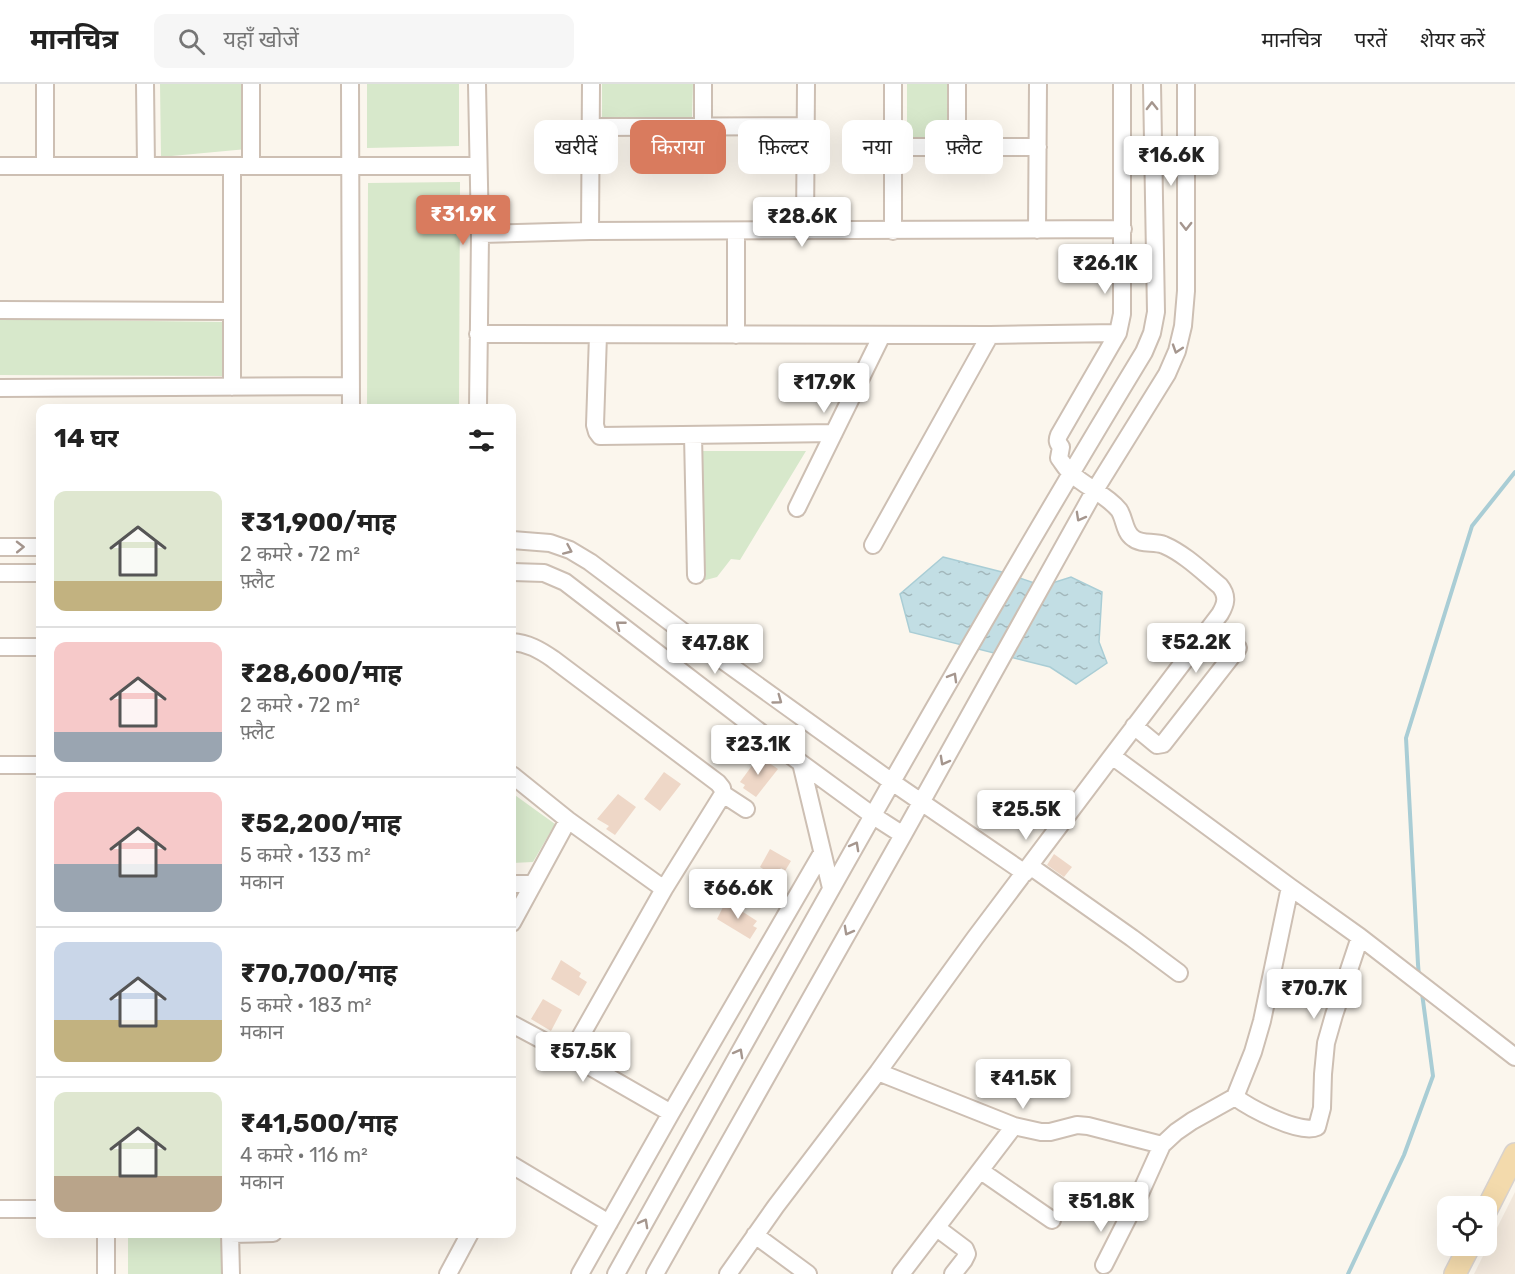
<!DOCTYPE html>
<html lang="hi">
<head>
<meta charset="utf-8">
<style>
  :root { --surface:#fff; --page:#f6f6f6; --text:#222; --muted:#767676; --line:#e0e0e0; --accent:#d97b5e }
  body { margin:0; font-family:Rubik,"Noto Sans Devanagari",sans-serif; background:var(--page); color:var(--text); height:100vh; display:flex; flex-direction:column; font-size:22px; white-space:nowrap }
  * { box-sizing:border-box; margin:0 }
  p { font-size:20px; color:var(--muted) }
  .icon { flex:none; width:33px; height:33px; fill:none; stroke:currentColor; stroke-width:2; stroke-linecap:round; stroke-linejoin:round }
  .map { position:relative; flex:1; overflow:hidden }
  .sheet { position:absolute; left:36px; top:320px; width:480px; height:834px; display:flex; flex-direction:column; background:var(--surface); border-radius:12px; box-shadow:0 6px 24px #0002 }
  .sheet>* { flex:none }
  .hud { position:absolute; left:534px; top:36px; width:570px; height:54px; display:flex; gap:12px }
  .fabs { position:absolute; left:1437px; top:1112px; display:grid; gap:12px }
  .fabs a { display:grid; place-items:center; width:60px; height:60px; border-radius:12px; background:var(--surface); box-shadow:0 6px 24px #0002; font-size:30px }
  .price { position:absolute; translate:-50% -51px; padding:0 14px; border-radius:6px; background:#fff; color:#222; font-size:20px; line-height:39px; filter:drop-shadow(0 2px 3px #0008) }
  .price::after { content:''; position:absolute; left:50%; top:36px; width:18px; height:14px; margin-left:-9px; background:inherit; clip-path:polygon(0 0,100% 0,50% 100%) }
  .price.current { background:var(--accent); color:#fff }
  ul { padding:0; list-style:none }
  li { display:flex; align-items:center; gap:18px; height:150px; padding:0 18px }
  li+li { border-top:2px solid var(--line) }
  li span { display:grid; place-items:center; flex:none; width:168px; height:120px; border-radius:12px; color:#555 }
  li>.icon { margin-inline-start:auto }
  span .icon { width:72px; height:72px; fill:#fffc; stroke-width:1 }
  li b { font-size:26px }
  h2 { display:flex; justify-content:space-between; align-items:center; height:72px; padding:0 18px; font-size:26px }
  .chip { padding:0 21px; border-radius:12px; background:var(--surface); box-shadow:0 6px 24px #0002; font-size:21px; line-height:54px }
  .chip.current { background:var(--accent); color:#fff }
  header { display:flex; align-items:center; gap:36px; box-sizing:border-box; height:84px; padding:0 30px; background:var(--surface); border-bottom:2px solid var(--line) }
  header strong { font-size:28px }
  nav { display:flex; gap:33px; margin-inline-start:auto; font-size:21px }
  .search { width:420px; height:54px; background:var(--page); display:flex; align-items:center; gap:15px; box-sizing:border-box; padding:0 21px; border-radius:12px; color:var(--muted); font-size:22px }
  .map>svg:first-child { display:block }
</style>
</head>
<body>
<header>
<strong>मानचित्र</strong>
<div class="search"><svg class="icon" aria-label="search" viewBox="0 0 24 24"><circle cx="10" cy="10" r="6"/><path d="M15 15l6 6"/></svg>यहाँ खोजें</div>
<nav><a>मानचित्र</a><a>परतें</a><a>शेयर करें</a></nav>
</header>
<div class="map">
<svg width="1515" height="1190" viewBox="0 0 1515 1190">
  <defs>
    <pattern id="water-ripples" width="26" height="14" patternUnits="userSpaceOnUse" patternTransform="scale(1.5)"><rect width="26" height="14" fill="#c2dee4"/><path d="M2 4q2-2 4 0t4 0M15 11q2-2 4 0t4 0" fill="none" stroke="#a2b7bb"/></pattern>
  </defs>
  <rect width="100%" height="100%" fill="#fbf6ed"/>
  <path fill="#f2e8dc" d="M1515,1108v82h-41z"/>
  <path fill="#d7e8cb" d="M160,0h86l1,65 -86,8z
    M367,0h92v62l-92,2z
    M602,0h91l-1,33h-90z
    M907,0h42v53h-42z
    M460,98l-1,226h-92l1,-225z
    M0,235l224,3 2,54 -226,-1z
    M702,367h104l-66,109 -9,-1 -14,18 -15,4z
    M512,709l43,31 -22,38 -21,1z
    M128,1149h97l-1,41h-96z"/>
  <path fill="url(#water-ripples)" stroke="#a9cdd5" stroke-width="1.5" d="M943,473l59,15 41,14 28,-9 31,15 -3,50 8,21 -31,21 -26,-17 -140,-35 -10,-38z"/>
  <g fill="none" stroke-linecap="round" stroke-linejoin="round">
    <path stroke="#a9cdd5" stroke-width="4" d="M1419,893l-1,-13 -12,-226 66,-212 43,-54
      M1348,1190l56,-119 29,-79 -11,-83"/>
  </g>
  <path fill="#eed7c7" d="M759,672l19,13 -22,28 -13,-9 2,-3 -5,-3z
    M664,688l17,12 -21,27 -16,-12z
    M618,710l18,13 -21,28 -9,-6 3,-3 -12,-7z
    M770,765l21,12 -6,10 -4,-3 -6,10 -11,-6 1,-2 -5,-3z
    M1054,770l18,13 -8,10 -17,-12z
    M726,817l31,20 -4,5 4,2 -7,11 -33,-20z
    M561,876l20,13 -2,4 8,5 -8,14 -28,-17z
    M543,915l19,11 -11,21 -20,-12z"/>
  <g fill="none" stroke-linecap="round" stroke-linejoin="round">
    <defs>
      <path id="minor" d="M45,0v82
        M145,0l1,82
        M251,0v82
        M350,0l1,324
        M477,0l3,150 -2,174
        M591,43l215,-1
        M703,43v-43
        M893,63h145
        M957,63v-63
        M0,82h478
        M1037,146l1,-146
        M590,147l1,-147
        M805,147l1,-147
        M893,147v-147
        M480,150l110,-3 533,-2
        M0,226l232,1
        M478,250l512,1 128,-2
        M598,251l-3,90 2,7 3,4 234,-3
        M736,251v-104
        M232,303v-221
        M0,304l351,-2
        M693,351l3,140
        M797,424l85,-173
        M512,456l38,3 20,7 20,12 92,69 210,151 133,91
        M873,461l117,-210
        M0,463h40
        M512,488l32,1 21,9 225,173 82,60 31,20
        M0,489h40
        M512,558c16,1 28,8 41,17l165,124 4,5 1,6 23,15
        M0,563h40
        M1134,642l23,19 6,-1 75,-96
        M1112,672l108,-142c6,-10 8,-18 0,-28 -17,-14 -35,-32 -56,-41 -10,-4 -23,0 -31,-7 -9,-6 -8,-19 -14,-28 -13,-16 -34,-23 -48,-37 -5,-4 -8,-10 -12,-15l2,-11c-4,-5 -4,-7 -2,-12l59,-102 4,-19v-230
        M801,679l30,125
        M0,681h40
        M512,691l56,45 96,69
        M1030,782l102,72 47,35
        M512,800h21
        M512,839l56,-103
        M512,940l58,31 101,58
        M570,971l94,-166 59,-95
        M878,988l136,54 27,6h9l27,-7 11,1 74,19
        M1235,1013c15,11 65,38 82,30l5,-19 1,-34 3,-31 8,-28 26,-78
        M512,1081l97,58
        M981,1087l71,49
        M0,1125h40
        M937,1144l28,21 2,5 -3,6 -11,14
        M230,1149l1,41
        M230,1150l43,-1
        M755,1151l53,39
        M1104,1181l35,-69 23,-51 14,-13 16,-11 43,-24 18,-45 9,-31 28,-134
        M106,1190v-41
        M448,1190l22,-41
        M580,1190l91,-161 151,-260
        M616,1190c172,-309 344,-619 528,-922l8,-19 4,-21 -4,-228
        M655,1190l248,-439 192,-345 72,-116 10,-23 6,-25 3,-35v-207
        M728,1190l48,-68 102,-134 97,-134 137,-182 178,131 70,50 155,120
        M901,1190l113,-148"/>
      <path id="major" d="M1486,1127l29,-57
        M1455,1190l15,-29"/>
    </defs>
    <use href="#minor" stroke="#cdbfb3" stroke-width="20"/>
    <use href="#major" stroke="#d8d2ce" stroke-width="24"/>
    <use href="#minor" stroke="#fff" stroke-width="16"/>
    <use href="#major" stroke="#f3daac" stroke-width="21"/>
  </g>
  <defs><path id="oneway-chevron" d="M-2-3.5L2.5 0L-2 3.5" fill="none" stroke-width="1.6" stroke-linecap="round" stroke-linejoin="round" transform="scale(1.5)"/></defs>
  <g stroke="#a5968e">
    <use href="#oneway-chevron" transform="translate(1152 22) rotate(-91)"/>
    <use href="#oneway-chevron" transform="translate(1186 142) rotate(90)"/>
    <use href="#oneway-chevron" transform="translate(1177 265) rotate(108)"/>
    <use href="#oneway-chevron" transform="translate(1080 433) rotate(119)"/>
    <use href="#oneway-chevron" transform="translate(20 463) rotate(-1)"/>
    <use href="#oneway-chevron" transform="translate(568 466) rotate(24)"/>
    <use href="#oneway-chevron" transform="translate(620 541) rotate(-142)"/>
    <use href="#oneway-chevron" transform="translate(953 593) rotate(-60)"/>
    <use href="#oneway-chevron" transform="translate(778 616) rotate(36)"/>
    <use href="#oneway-chevron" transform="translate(944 677) rotate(119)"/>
    <use href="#oneway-chevron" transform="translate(855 762) rotate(-61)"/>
    <use href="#oneway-chevron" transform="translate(848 847) rotate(119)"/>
    <use href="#oneway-chevron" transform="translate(739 969) rotate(-61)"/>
    <use href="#oneway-chevron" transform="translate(644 1139) rotate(-61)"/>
  </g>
</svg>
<div class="fabs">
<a><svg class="icon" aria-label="locate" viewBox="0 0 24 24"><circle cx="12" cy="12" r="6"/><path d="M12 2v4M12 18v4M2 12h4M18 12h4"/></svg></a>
</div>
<b class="price" style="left:1171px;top:103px">₹16.6K</b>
<b class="price current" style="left:463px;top:162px">₹31.9K</b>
<b class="price" style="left:802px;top:164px">₹28.6K</b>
<b class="price" style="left:1105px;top:211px">₹26.1K</b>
<b class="price" style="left:824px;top:330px">₹17.9K</b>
<b class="price" style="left:1196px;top:590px">₹52.2K</b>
<b class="price" style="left:715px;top:591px">₹47.8K</b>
<b class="price" style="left:758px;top:692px">₹23.1K</b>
<b class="price" style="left:1026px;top:757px">₹25.5K</b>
<b class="price" style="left:738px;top:836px">₹66.6K</b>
<b class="price" style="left:1314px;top:936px">₹70.7K</b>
<b class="price" style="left:583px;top:999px">₹57.5K</b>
<b class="price" style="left:1023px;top:1026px">₹41.5K</b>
<b class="price" style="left:1101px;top:1149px">₹51.8K</b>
<div class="hud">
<a class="chip">खरीदें</a>
<a class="chip current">किराया</a>
<a class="chip">फ़िल्टर</a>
<a class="chip">नया</a>
<a class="chip">फ़्लैट</a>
</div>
<section class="sheet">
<h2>14 घर<svg class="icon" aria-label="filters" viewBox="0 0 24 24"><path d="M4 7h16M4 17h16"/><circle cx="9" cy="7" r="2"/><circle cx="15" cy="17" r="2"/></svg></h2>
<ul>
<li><span style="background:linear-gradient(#dfe7d0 75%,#c2b280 0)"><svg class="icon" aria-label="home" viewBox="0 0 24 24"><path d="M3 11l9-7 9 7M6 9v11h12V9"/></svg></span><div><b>₹31,900/माह</b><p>2 कमरे · 72 m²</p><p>फ़्लैट</p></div></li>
<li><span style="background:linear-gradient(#f6c9c9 75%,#9aa5b1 0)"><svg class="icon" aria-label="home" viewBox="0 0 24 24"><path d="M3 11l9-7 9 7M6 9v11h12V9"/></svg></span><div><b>₹28,600/माह</b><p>2 कमरे · 72 m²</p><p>फ़्लैट</p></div></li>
<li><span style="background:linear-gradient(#f6c9c9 60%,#9aa5b1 0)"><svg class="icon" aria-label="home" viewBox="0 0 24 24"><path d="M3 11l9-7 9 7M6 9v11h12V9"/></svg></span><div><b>₹52,200/माह</b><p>5 कमरे · 133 m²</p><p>मकान</p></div></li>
<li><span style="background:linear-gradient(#c9d6e8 65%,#c2b280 0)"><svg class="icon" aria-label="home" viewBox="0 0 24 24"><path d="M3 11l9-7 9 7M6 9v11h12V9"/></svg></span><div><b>₹70,700/माह</b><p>5 कमरे · 183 m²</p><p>मकान</p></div></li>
<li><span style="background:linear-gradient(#dfe7d0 70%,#b9a48a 0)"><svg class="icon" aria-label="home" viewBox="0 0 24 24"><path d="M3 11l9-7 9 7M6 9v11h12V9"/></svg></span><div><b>₹41,500/माह</b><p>4 कमरे · 116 m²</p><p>मकान</p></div></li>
</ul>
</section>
</div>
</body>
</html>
